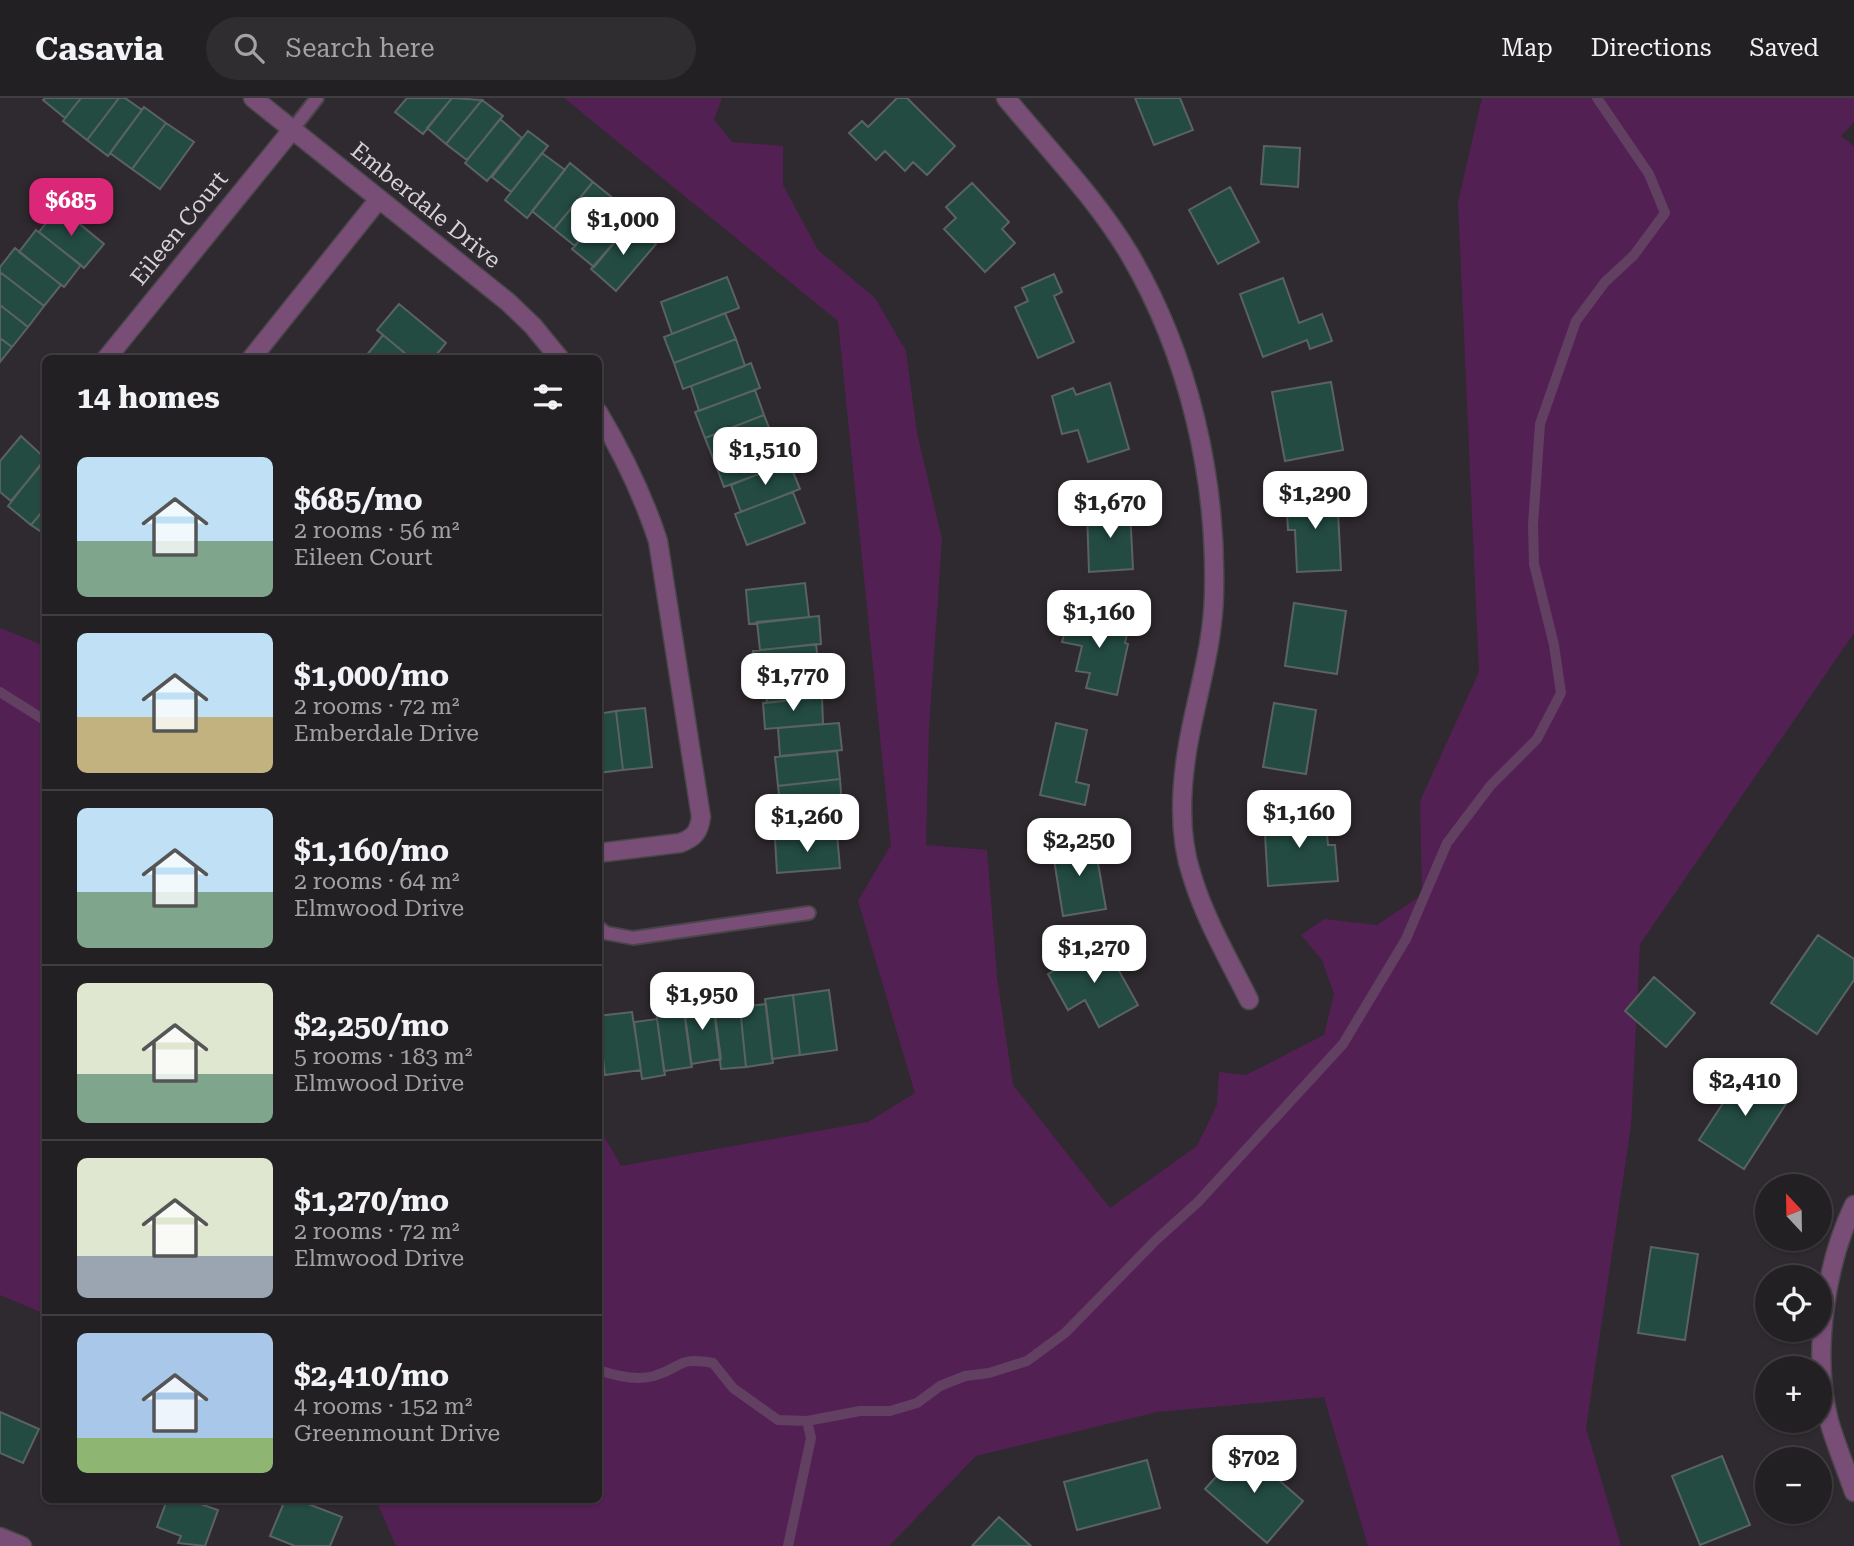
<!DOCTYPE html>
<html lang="en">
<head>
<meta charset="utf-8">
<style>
  :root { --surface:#232023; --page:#2f2d30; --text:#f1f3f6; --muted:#a3a3a6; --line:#403e41; --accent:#db2777 }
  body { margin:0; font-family:"Roboto Serif",serif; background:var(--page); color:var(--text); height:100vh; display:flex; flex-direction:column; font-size:26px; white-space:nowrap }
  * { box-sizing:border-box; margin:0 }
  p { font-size:23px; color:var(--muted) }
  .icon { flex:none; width:38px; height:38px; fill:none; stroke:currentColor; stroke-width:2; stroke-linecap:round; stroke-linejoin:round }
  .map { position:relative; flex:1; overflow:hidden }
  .details { position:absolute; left:42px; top:257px; width:560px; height:1148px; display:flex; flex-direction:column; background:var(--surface); border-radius:10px; box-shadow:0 2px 5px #0004,0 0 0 2px var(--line) }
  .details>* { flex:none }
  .needle { width:46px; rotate:338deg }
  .fabs { position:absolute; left:1755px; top:1076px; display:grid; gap:14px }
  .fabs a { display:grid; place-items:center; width:77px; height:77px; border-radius:50%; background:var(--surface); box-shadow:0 2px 5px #0004,0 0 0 2px var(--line); font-size:35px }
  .price { position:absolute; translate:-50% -60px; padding:0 16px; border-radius:14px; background:#fff; color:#222; font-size:23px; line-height:46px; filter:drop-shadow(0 2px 4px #0008) }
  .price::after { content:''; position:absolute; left:50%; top:42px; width:21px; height:16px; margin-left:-10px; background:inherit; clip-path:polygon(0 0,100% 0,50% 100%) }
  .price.current { background:var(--accent); color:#fff }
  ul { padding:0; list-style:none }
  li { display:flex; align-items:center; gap:21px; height:175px; padding:0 35px }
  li+li { border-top:2px solid var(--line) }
  li span { display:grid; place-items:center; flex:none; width:196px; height:140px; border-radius:10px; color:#555 }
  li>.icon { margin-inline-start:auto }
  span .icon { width:84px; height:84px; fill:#fffc; stroke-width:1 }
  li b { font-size:30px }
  h2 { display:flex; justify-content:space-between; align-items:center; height:84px; padding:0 35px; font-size:30px }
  header { display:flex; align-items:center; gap:42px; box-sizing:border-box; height:98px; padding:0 35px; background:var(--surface); border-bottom:2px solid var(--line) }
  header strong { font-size:33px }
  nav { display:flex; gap:38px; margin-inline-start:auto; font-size:24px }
  .search { width:490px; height:63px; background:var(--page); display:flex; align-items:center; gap:18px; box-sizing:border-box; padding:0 24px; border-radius:38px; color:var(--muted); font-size:26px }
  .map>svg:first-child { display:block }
</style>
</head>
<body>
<header>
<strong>Casavia</strong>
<div class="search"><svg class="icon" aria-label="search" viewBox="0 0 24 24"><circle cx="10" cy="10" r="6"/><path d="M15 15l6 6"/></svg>Search here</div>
<nav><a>Map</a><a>Directions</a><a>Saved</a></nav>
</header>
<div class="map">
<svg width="1854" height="1448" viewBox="0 0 1854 1448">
  <rect width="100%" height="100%" fill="#2f2a2f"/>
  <path fill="#532053" d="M564,0h158l-8,22 18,22 51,4v39l35,65 57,48 31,53 11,82 25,106 -13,189 -3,117 61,5 10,127 16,108 97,123 87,-62 20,-41 2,-33 27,3 78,-40 10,-41 -12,-34 -21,-25 23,-16 53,6 45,-30 -2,-94 59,-129 -21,-470 24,-104h372v24l-13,14 13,10v487l-214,311 -9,182 -45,302 35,118h-253l-44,-149 -167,15 -181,44 -87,90h-493l-20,-46h222l1,-373 22,39 247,-44 47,-29 -57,-192 33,-56 -53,-524z
    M0,530l45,18v668l-45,-19z"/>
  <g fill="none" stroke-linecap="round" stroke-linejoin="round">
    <path stroke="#624062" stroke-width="10" d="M0,594l46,29
      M598,1272c18,6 38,11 56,6 32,-10 21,-19 59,-13l20,25 45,32 29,1
      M788,1448l23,-108 -4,-17 53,-10h30l27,-8 23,-17 25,-10 24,-3 38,-12 38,-28 92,-94 41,-37 145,-158 63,-105 41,-96 44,-58 46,-46 24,-46 -7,-48 -20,-81 -1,-39 7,-101 36,-103 29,-39 29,-27 31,-42 -16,-39 -52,-76"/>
  </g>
  <path fill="#234b42" stroke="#5a6360" stroke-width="2" d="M45,0h36l-16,20 -22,-18z
    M81,0h38l-32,42 -24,-19z
    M119,0h6l17,12 -34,46 -21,-16z
    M407,0h45l-29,36 -28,-22z
    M452,0l30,2 -36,44 -19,-16z
    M897,0h10l48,48 -28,29 -14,-13 -8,9 -20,-20 -9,9 -27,-27 13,-12 6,6z
    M1135,0h45l13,32 -39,15z
    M482,2l21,16 -36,44 -21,-16z
    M144,9l22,16 -34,46 -22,-16z
    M500,21l22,19 -35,43 -22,-18z
    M166,25l28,19 -34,47 -28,-20z
    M528,33l20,15 -37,46 -19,-15z
    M1264,48l36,2 -2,39 -37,-3z
    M542,55l23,17 -38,48 -22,-18z
    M570,65l23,19 -39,47 -22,-18z
    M593,84l21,17 -39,47 -21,-17z
    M972,85l37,39 -7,7 13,14 -30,29 -41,-43 12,-11 -10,-11z
    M1230,89l29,55 -41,22 -29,-54z
    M610,106l21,19 -37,44 -22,-18z
    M59,109l45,37 -20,24 -45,-36z
    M631,125l25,21 -40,47 -25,-22z
    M36,132l45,35 -17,22 -45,-35z
    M15,150l46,37 -17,21 -44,-34v-5z
    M0,174l44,34 -16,21 -28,-22z
    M1054,176l8,18 -8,4 20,46 -36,16 -23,-51 13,-6 -6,-13z
    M727,179l12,31 -67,26 -11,-32z
    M1283,180l16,45 23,-9 10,27 -22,8 -3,-9 -44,17 -23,-63z
    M399,206l47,39 -13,16h-21l-35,-29z
    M0,207l28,22 -16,20 -12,-9z
    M725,215l11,26 -62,24 -10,-26z
    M383,237l29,24h-43l-3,-3z
    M0,240l12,9 -12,15z
    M736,241l9,27 -62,23 -9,-26z
    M751,265l9,25 -61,23 -8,-25z
    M1331,284l12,68 -58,11 -13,-69z
    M1110,285l19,66 -41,13 -10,-32 -16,4 -10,-38 21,-8 3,7z
    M755,292l9,25 -59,23 -10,-26z
    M764,317l10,25 -59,23 -10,-25z
    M21,338l25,23 -35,42 -11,-9v-31z
    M771,343l9,25 -56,21 -9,-24z
    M44,362l2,47 -15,18 -23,-19z
    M789,364l11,27 -59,23 -10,-27z
    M793,394l12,31 -58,22 -12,-31z
    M1337,394l4,78 -44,2 -2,-42h-7l-2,-35z
    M46,409v28l-15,-10z
    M1130,411l3,60 -44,3 -2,-61z
    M805,485l4,34 -60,7 -3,-34z
    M1294,505l52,8 -9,63 -52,-8z
    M1070,514l59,13 -4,18 3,1 -11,51 -31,-7 4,-15 -14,-2 6,-25 -20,-4z
    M819,518l2,28 -61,6 -3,-28z
    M816,546l3,26 -63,8 -3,-27z
    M819,572h7l2,26 -61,7 -3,-27z
    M822,599l1,27 -58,5 -2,-26z
    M1274,605l42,7 -10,64 -43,-7z
    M645,610l7,59 -29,3 -7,-59z
    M616,613l7,59 -25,3v-59z
    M839,625l3,27 -62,6 -2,-28z
    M1056,625l31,7 -11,52 13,3 -4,20 -45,-10z
    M837,653l3,28 -62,7 -3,-29z
    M840,681l2,28 -61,6 -3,-27z
    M838,710l3,25 -64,6 -2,-26z
    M1325,715l3,32h7l3,36 -70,5 -4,-69z
    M837,736l3,34 -63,5 -2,-34z
    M1094,742l12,69 -43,7 -11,-69z
    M1818,837l36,24v21l-37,54 -46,-31z
    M1103,844l35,63 -39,22 -14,-27 -17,10 -20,-36z
    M1654,879l41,36 -29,34 -41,-36z
    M829,892l8,60 -37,5 -7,-60z
    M793,897l7,60 -28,4 -7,-60z
    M713,902l8,59 -30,5 -8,-60z
    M766,906l7,59 -27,4 -6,-60z
    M740,909l6,60 -25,2 -7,-59z
    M684,910l8,59 -28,4 -8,-60z
    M632,914l9,58 -36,5 -7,-59z
    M657,921l8,56 -23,4 -8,-57z
    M1746,970l45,28 -47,73 -45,-29z
    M1651,1149l47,7 -13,86 -47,-7z
    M0,1314l39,17 -16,34 -23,-10z
    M1242,1350l61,53 -36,42 -62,-54z
    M1722,1358l28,69 -50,20 -28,-69z
    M1147,1362l13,48 -83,22 -13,-48z
    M167,1402h22l29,10 -13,36 -27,-3 3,-7 -24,-9z
    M285,1402h13l44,17 -12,29h-35l-25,-10z
    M999,1419l32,29h-59z"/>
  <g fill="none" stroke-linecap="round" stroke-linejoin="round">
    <defs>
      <path id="service" d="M292,32l25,-32
        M598,829l8,6 27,5 176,-25"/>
      <path id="minor" d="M253,0l255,204 25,24 27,33
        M1006,0c42,51 90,100 124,157 59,101 87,223 84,339 -1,52 -17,100 -26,151 -7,41 -10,90 4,131 13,43 37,84 57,124
        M106,261l186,-229
        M251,261l128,-160
        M598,314c25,42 45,83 60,129l43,276c-2,15 -7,21 -21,26l-82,10
        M1854,1107c-29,60 -42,151 -25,216 7,24 17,48 25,71
        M0,1439l22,9"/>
    </defs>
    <use href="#service" stroke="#4a454a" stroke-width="16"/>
    <use href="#minor" stroke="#4a454a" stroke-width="21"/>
    <use href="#service" stroke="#784e77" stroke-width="12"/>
    <use href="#minor" stroke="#784e77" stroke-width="18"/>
  </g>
  <g text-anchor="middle" stroke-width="7" stroke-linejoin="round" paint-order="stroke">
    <g font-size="23" fill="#d6d2d6" stroke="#2f2a2f">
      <text transform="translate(426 107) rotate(39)" y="8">Emberdale Drive</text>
      <text transform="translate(179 130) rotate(-51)" y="8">Eileen Court</text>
    </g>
  </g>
</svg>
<div class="fabs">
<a><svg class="needle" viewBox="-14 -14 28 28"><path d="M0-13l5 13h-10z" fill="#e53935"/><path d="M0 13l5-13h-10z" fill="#a3a3a6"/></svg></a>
<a><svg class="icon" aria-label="locate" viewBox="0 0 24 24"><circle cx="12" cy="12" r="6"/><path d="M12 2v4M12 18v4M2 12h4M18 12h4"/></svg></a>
<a>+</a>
<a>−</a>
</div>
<b class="price current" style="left:71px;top:140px">$685</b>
<b class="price" style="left:623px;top:159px">$1,000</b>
<b class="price" style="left:765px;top:389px">$1,510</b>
<b class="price" style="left:1315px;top:433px">$1,290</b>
<b class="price" style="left:1110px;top:442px">$1,670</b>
<b class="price" style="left:1099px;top:552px">$1,160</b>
<b class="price" style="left:793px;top:615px">$1,770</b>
<b class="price" style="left:1299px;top:752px">$1,160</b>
<b class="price" style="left:807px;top:756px">$1,260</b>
<b class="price" style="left:1079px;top:780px">$2,250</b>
<b class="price" style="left:1094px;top:887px">$1,270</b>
<b class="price" style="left:702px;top:934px">$1,950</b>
<b class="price" style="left:1745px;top:1020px">$2,410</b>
<b class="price" style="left:1254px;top:1397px">$702</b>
<section class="details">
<h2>14 homes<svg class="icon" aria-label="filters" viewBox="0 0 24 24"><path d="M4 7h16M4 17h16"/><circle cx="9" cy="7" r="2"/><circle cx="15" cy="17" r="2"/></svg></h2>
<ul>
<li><span style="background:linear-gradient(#bfe0f5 60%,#7fa58c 0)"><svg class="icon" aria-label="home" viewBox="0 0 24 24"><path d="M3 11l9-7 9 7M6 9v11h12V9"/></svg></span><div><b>$685/mo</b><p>2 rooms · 56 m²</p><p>Eileen Court</p></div></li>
<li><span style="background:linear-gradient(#bfe0f5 60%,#c2b280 0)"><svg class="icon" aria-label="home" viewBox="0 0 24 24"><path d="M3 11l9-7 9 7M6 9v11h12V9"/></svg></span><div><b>$1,000/mo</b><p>2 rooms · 72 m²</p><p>Emberdale Drive</p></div></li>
<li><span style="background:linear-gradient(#bfe0f5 60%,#7fa58c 0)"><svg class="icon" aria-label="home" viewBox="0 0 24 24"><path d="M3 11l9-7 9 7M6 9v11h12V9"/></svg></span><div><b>$1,160/mo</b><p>2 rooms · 64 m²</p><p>Elmwood Drive</p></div></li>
<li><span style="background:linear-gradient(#dfe7d0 65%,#7fa58c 0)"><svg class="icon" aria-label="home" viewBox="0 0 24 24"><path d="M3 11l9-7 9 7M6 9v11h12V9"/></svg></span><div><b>$2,250/mo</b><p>5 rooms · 183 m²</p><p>Elmwood Drive</p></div></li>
<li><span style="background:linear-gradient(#dfe7d0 70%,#9aa5b1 0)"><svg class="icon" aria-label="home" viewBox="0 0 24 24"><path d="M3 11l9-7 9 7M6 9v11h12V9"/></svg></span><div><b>$1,270/mo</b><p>2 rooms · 72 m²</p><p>Elmwood Drive</p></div></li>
<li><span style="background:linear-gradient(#a9c7e8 75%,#8fb573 0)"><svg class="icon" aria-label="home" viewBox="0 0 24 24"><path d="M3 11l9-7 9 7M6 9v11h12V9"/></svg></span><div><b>$2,410/mo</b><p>4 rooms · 152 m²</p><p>Greenmount Drive</p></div></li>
</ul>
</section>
</div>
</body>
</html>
